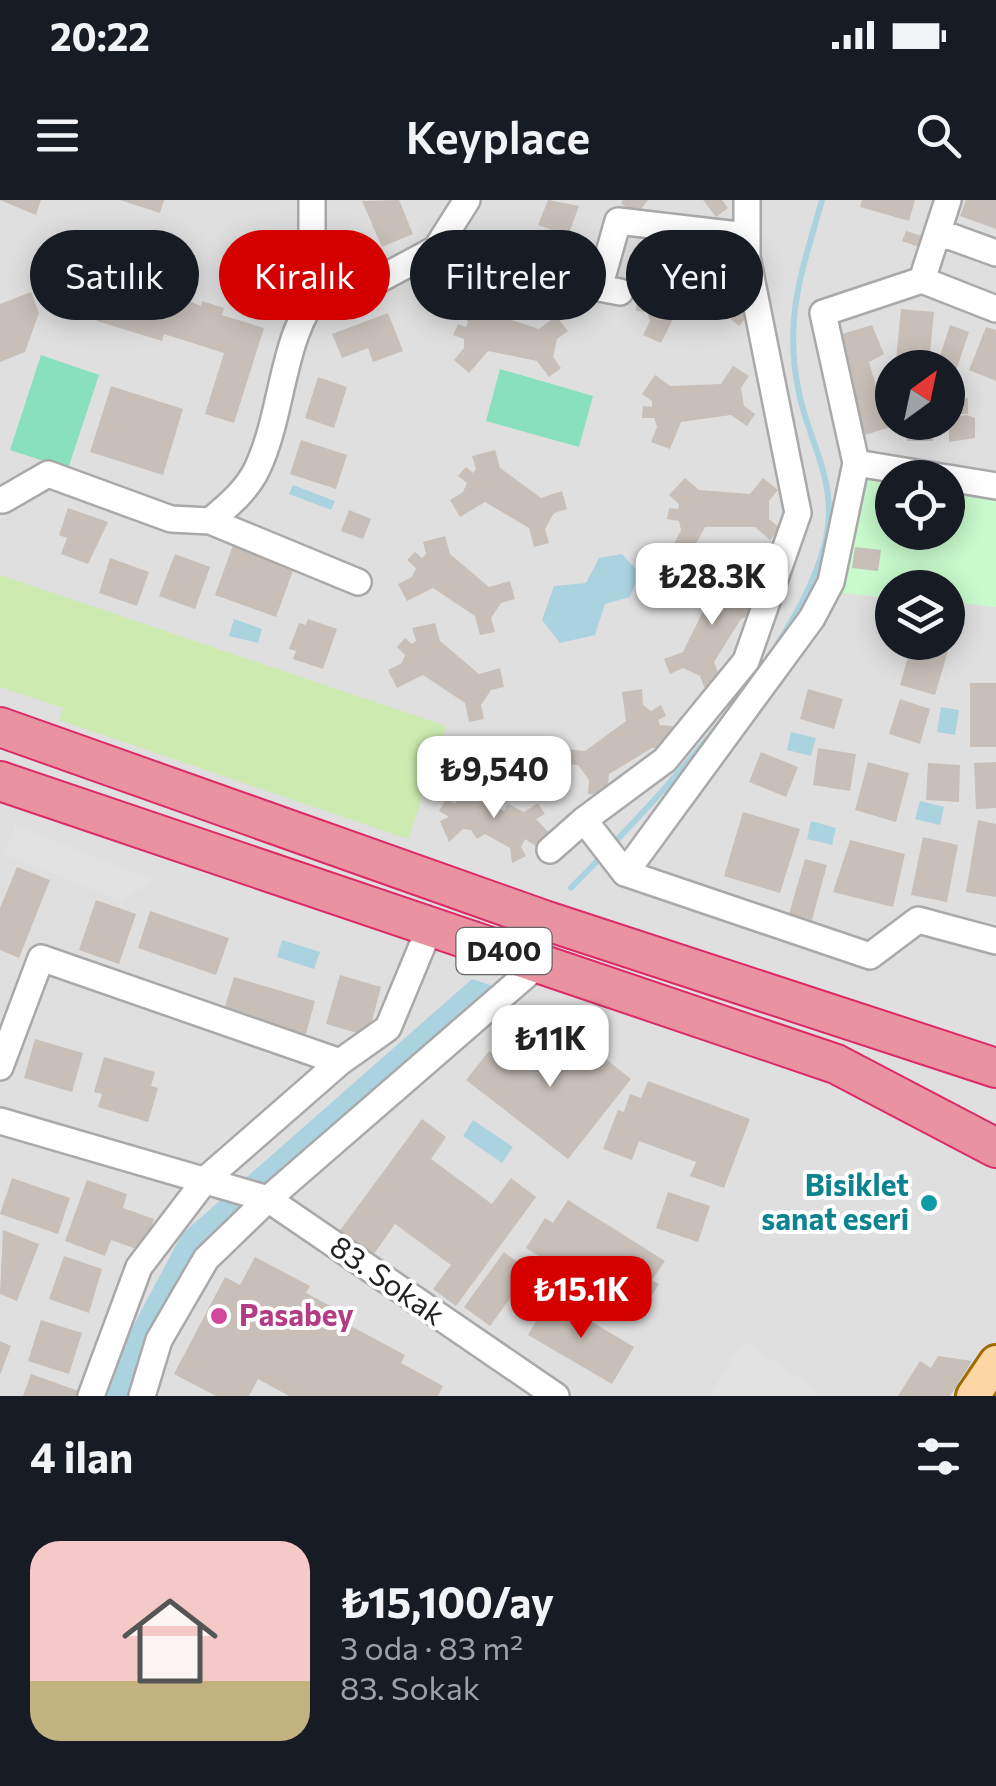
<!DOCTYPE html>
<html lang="tr">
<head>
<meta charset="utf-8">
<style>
  :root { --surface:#171b24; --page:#242831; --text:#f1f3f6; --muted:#9ea1a6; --accent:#d40000 }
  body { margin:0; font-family:Commissioner,sans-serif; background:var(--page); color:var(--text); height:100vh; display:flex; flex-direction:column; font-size:38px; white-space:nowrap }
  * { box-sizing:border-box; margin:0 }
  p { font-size:32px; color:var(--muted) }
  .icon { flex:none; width:55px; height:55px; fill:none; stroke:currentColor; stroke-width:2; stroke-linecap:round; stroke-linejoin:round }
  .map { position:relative; height:1196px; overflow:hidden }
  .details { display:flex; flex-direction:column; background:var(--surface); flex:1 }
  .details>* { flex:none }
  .guide { position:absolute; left:30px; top:30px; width:938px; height:90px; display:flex; gap:20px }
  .needle { width:65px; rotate:33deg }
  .controls { position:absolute; left:875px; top:150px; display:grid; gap:20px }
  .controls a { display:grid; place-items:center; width:90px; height:90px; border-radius:50%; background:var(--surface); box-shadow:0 5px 25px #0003; font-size:50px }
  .price { position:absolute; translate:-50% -85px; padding:0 22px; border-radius:20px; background:#fff; color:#222; font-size:32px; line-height:65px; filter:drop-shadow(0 2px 5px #0008) }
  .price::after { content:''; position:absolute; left:50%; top:60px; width:30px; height:22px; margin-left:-15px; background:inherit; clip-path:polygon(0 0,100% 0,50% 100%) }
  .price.selected { background:var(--accent); color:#fff }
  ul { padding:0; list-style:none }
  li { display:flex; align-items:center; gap:30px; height:250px; padding:0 30px }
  li span { display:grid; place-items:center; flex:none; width:280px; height:200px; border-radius:30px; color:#555 }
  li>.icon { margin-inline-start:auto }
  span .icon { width:120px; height:120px; fill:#fffc; stroke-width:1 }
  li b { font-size:42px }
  h2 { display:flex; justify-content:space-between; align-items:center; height:120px; padding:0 30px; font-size:42px }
  .tag { padding:0 35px; border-radius:45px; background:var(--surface); box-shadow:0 5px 25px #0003; font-size:35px; line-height:90px }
  .tag.selected { background:var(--accent); color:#fff }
  .status { display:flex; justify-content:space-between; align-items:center; height:70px; padding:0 50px; background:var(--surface); direction:ltr }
  .status svg { height:28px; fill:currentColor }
  header { display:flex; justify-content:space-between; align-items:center; height:130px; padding:0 30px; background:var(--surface); font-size:45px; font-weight:600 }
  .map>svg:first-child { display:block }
</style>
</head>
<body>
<div class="status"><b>20:22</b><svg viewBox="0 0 49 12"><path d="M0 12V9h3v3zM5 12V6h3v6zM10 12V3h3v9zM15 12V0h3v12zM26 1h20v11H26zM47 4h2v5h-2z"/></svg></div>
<header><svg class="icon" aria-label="menu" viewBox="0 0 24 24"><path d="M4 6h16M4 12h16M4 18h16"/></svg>Keyplace<svg class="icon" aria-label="search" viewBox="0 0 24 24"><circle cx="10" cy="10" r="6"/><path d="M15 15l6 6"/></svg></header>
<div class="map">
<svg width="996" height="1196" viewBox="0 0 996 1196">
  <rect width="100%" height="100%" fill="#f2efe9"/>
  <path fill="#e0dfdf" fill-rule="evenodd" d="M0,0h996v1196h-996zM892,168h56v54h-56zM892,278h56v54h-56zM892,388h56v54h-56z"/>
  <path fill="#cdebb0" d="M0,375l446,151 -38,113 -349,-119 4,-12 -63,-21z"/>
  <path fill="#c8facc" d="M867,275l25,5v52h56v-42l48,9v108l-48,-5v-14h-56v10l-51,-5z"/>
  <path fill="#88e0be" d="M41,155l58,20 -31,94 -58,-19z
    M500,169l93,27 -14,51 -93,-26z"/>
  <path fill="#e2e2e2" d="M15,625l139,55 -33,21 -117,-47z
    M743,1141l76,51 -3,4h-107z"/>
  <path fill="#aad3df" d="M293,285l42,16 -4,9 -42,-16z
    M622,354l17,19 -9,24 -25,7 -10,31 -35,8 -18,-23 12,-34 32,-3 13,-25z
    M234,419l28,10 -4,14 -29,-7z
    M941,507l18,3 -4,25 -18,-3z
    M791,532l25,6 -5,18 -24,-6z
    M920,601l24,6 -4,18 -25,-6z
    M811,621l25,7 -4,17 -25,-6z
    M282,740l38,12 -6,17 -37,-12z
    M472,779l27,9 -299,257 -48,87 -22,64h-23l25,-68 50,-94z
    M473,920l40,27 -11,16 -39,-27z"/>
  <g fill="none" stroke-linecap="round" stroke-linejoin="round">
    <path stroke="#aad3df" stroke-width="6" d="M613,644c69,-72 216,-231 216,-333 0,-42 -22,-78 -30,-118 -16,-75 3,-121 23,-193
      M571,688l30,-31"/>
  </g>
  <path fill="#c7bfb8" d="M0,0h41l-5,15z
    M120,0h44l-4,13z
    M399,0l14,34 -31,13 -20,-46z
    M548,0l31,6 -11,30 -30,-11z
    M623,0h25l-12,15 -15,-12z
    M703,0h19l6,8 -12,9z
    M862,0h53l-6,21 -49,-14z
    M966,0h30v29l-36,-13z
    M906,31l16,5 -3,11 -17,-6z
    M542,40l31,5 -5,34 -31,-5z
    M729,64l15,11 -8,12 2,18 11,9 -10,12 -15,-13 -50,4 -13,26 -18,-8 7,-14 -3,-9 -11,-1 1,-12 9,1 1,-5 -10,-8 14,-18 15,11 51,1z
    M116,82l44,11 1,-5 40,18 1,-5 22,7 -2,7 42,13 -30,95 -29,-9 19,-61 -60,-19 -2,7 -65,-20 9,-28 6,2z
    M31,92l8,21 -14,39 -25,10v-58z
    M480,98l11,15 48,16 17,-13 12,15 -11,8 -4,18 8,11 -12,9 -12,-16 -49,-10 -19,22 -15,-13 10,-12v-9l-11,-4 5,-11 8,3 2,-5 -7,-10z
    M901,109l33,3 -5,52 -33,-4z
    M388,113l15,38 -30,11 -5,-14 -26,10 -10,-24z
    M872,125l12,29 -15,8 7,24 12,-4 4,16 -5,2 7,26 -29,9 -33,-98z
    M950,125l19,7 -13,39 -19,-6z
    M986,127l10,3v51l-27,-11z
    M733,166l16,10 -8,12 3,18 11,8 -8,12 -16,-11 -50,7 -11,27 -19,-7 6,-15 -3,-9h-12l1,-12 9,1v-6l-10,-7 13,-19 15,11 51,-2z
    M318,177l29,10 -13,41 -29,-10z
    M111,186l72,23 -20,66 -73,-23z
    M949,198h19v16h-19z
    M967,215l8,3v20l-26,4v-25z
    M907,222h26v19h-26z
    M301,240l46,15 -11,34 -46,-15z
    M495,250l5,18 41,30 21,-7 5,18 -13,4 -9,16 4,14 -15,4 -5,-19 -44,-26 -25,15 -10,-17 13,-8 4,-9 -9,-7 8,-9 7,6 3,-4 -4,-13z
    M685,278l14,12 51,4 13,-16 15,12 -9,11v18l11,9 -10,12 -15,-13h-50l-14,26 -17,-9 7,-14 -2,-9 -12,-2 2,-11 9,1 1,-5 -10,-9z
    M68,308l40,14 -20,42 -27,-10 6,-16 -8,-3z
    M349,310l22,9 -8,20 -22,-8z
    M445,336l5,18 39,33 21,-6 5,18 -14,4 -10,15 4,14 -15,3 -5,-19 -42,-28 -26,13 -9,-17 14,-7 4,-9 -9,-8 8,-8 7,6 4,-4 -3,-12z
    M233,345l61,23 -18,49 -61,-22z
    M855,347l26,3 -3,21 -26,-3z
    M175,354l35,13 -15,42 -36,-13z
    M110,358l39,14 -12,34 -38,-13z
    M705,372l8,13 10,2 7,-9 9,7 -6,7 5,3 12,-4 8,21 -17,7 -27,43 8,20 -17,7 -5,-13 -17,-8 -13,6 -6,-15 19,-7 22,-45 -17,-24z
    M308,419l29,10 -14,40 -30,-10 3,-8 -7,-2 10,-26 7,2z
    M435,423l5,18 39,33 21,-6 4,19 -13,3 -10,15 3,14 -15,3 -4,-19 -42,-28 -26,13 -9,-18 14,-7 3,-8 -8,-8 8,-9 7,6 4,-3 -4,-13z
    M912,442l36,9 -13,44 -35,-10z
    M970,483h26v64h-26z
    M642,489l1,16 8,6 10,-6 5,11 -8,4 2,5 13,1 -2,24 -19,-2 -43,26 -2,21 -19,-1 1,-14 -11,-15 -14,-1 2,-15 19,2 41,-30 -4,-29z
    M808,489l35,10 -9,30 -34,-10z
    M900,499l30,10 -10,35 -31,-10z
    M818,548l38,6 -6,37 -37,-6z
    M761,552l37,15 -12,30 -37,-15z
    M868,562l41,11 -13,49 -41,-12z
    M996,562v46l-20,1 -2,-46z
    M928,563l32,2 -1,37 -33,-2z
    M467,578l10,18 27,15 4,-7 16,8 14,-9 7,11 -9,5 18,19 -9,14 -20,-13 -4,8 5,9 -14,7 -2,-15 -25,-14 -8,5 -6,-9 -8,-1 -14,13 -9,-21 9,-4 -10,-6 7,-12 9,5 2,-5 -6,-12z
    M743,612l57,17 -20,64 -56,-17z
    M978,620l18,4v73l-30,-5z
    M923,637l35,8 -11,57 -36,-7z
    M850,640l55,14 -12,53 -60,-15z
    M805,659l22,6 -15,55 -23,-6z
    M17,667l33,13 -31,78 -19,-8v-42z
    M96,700l40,14 -17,50 -40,-14z
    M150,711l79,27 -13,37 -78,-27z
    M340,775l41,12 -13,49 -42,-12z
    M234,777l81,24 -11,40 -82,-25z
    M524,831l18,14 5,-6 26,19 4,-5 17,13 8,-10 29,23 -63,80 -102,-79 23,-29 12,9z
    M35,839l48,14 -11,39 -48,-14z
    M104,857l51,15 -4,14 7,2 -10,34 -50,-15 4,-13 -8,-2z
    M648,881l102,38 -26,69 -34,-12 6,-14 -57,-21 -7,19 -29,-11 15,-39 6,2 6,-18 11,4z
    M422,919l24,18 -15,22 61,45 19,-26 25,19 -80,109 -23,-17 18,-24 -56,-41 -26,37 -33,-25z
    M12,978l58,20 -12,36 -58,-20z
    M87,980l40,14 -4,14 31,11 -12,32 -31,-11 -6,16 -40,-15z
    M668,992l42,14 -12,36 -42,-14z
    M568,1000l97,61 -13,19 7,4 -22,34 -111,-70 19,-30 8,5z
    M3,1030l36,14 -22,57 -17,-7z
    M504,1052l26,19 -40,55 -26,-19z
    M64,1056l38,13 -13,44 -40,-14z
    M255,1057l55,29 -4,7 30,16 -4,7 73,39 -4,8 42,23 -5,10h-149l-31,-17 -9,17h-33l-42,-22 51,-97 15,8z
    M550,1097l84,50 -22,37 -84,-49z
    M41,1120l41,13 -13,41 -41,-13z
    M0,1141l11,5 -11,29z
    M938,1156l34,5 -22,35h-52l22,-35 11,7z
    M31,1174l53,19 -1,3h-60z"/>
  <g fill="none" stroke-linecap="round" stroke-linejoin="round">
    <defs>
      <path id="minor" d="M312,0v33l12,52
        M948,0l-26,80 -99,33 33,150 -25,119 -19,36 -187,255 245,83 48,-36 78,21
        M938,32l58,21
        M922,80l74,29
        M620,92l-21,-4 19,-67 129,15
        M856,263l91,15
        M948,278l48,8
        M3,300l45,-26 123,45 39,2 148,61
        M210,321c18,-15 37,-31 47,-52 28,-59 23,-135 67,-184l43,1 69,-37 31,-49
        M550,650l34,-30
        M625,673l-41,-53 81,-60 81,-99 52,-148 -51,-256v-57
        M0,867l41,-109 299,104
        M0,921l268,78 288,197
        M91,1196l48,-129 67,-88 134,-117 48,-34 42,-101
        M142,1196l17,-56 47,-81 62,-60 272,-236"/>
      <path id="major" d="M973,1196l23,-34"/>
      <path id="highway" d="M0,527l544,193 452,148
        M0,581l836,283 160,84"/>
    </defs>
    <use href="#minor" stroke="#a9a9a9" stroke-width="30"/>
    <use href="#major" stroke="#a06b00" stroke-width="38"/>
    <use href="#highway" stroke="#dc2a67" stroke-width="42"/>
    <use href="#minor" stroke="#fff" stroke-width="25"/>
    <use href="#major" stroke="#fcd6a4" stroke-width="32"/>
    <use href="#highway" stroke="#e892a2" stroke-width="38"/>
  </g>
  <circle fill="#0f9aa8" stroke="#fff" stroke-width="4" cx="929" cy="1003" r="10"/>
  <circle fill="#d1479c" stroke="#fff" stroke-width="4" cx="219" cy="1116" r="10"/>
  <g text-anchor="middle" stroke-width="8" stroke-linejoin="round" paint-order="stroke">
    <rect fill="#fff" stroke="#646464" stroke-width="2.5" x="456.5" y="728" width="95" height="46" rx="8"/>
    <g font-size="28" font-weight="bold" fill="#222">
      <text x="504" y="761">D400</text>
    </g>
    <g font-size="30" font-weight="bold" fill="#0d838f" stroke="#fff" text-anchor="end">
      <text x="909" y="996">Bisiklet<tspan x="909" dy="34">sanat eseri</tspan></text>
    </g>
    <g font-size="30" fill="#222" stroke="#fff">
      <text transform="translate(387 1081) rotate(35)" y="10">83. Sokak</text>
    </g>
    <g font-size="30" font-weight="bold" fill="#b23c85" stroke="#fff" text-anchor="start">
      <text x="239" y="1126">Pasabey</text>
    </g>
  </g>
</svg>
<div class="controls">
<a><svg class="needle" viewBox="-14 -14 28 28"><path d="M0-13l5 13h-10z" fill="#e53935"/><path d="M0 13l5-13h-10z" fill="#9ea1a6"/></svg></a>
<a><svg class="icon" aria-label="locate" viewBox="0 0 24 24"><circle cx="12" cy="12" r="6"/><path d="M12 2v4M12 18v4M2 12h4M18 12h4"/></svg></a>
<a><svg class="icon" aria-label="layers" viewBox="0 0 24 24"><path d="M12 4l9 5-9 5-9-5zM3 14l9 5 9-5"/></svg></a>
</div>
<b class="price" style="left:712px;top:428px">₺28.3K</b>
<b class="price" style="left:494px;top:621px">₺9,540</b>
<b class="price" style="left:550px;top:890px">₺11K</b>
<b class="price selected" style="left:581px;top:1141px">₺15.1K</b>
<div class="guide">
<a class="tag">Satılık</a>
<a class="tag selected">Kiralık</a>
<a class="tag">Filtreler</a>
<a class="tag">Yeni</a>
</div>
</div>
<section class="details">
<h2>4 ilan<svg class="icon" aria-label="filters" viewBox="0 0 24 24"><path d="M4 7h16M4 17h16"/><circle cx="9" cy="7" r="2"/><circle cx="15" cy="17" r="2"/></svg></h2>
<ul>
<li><span style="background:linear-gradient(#f6c9c9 70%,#c2b280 0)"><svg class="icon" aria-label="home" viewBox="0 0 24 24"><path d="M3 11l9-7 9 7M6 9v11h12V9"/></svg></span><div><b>₺15,100/ay</b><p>3 oda · 83 m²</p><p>83. Sokak</p></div></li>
</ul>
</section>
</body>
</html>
